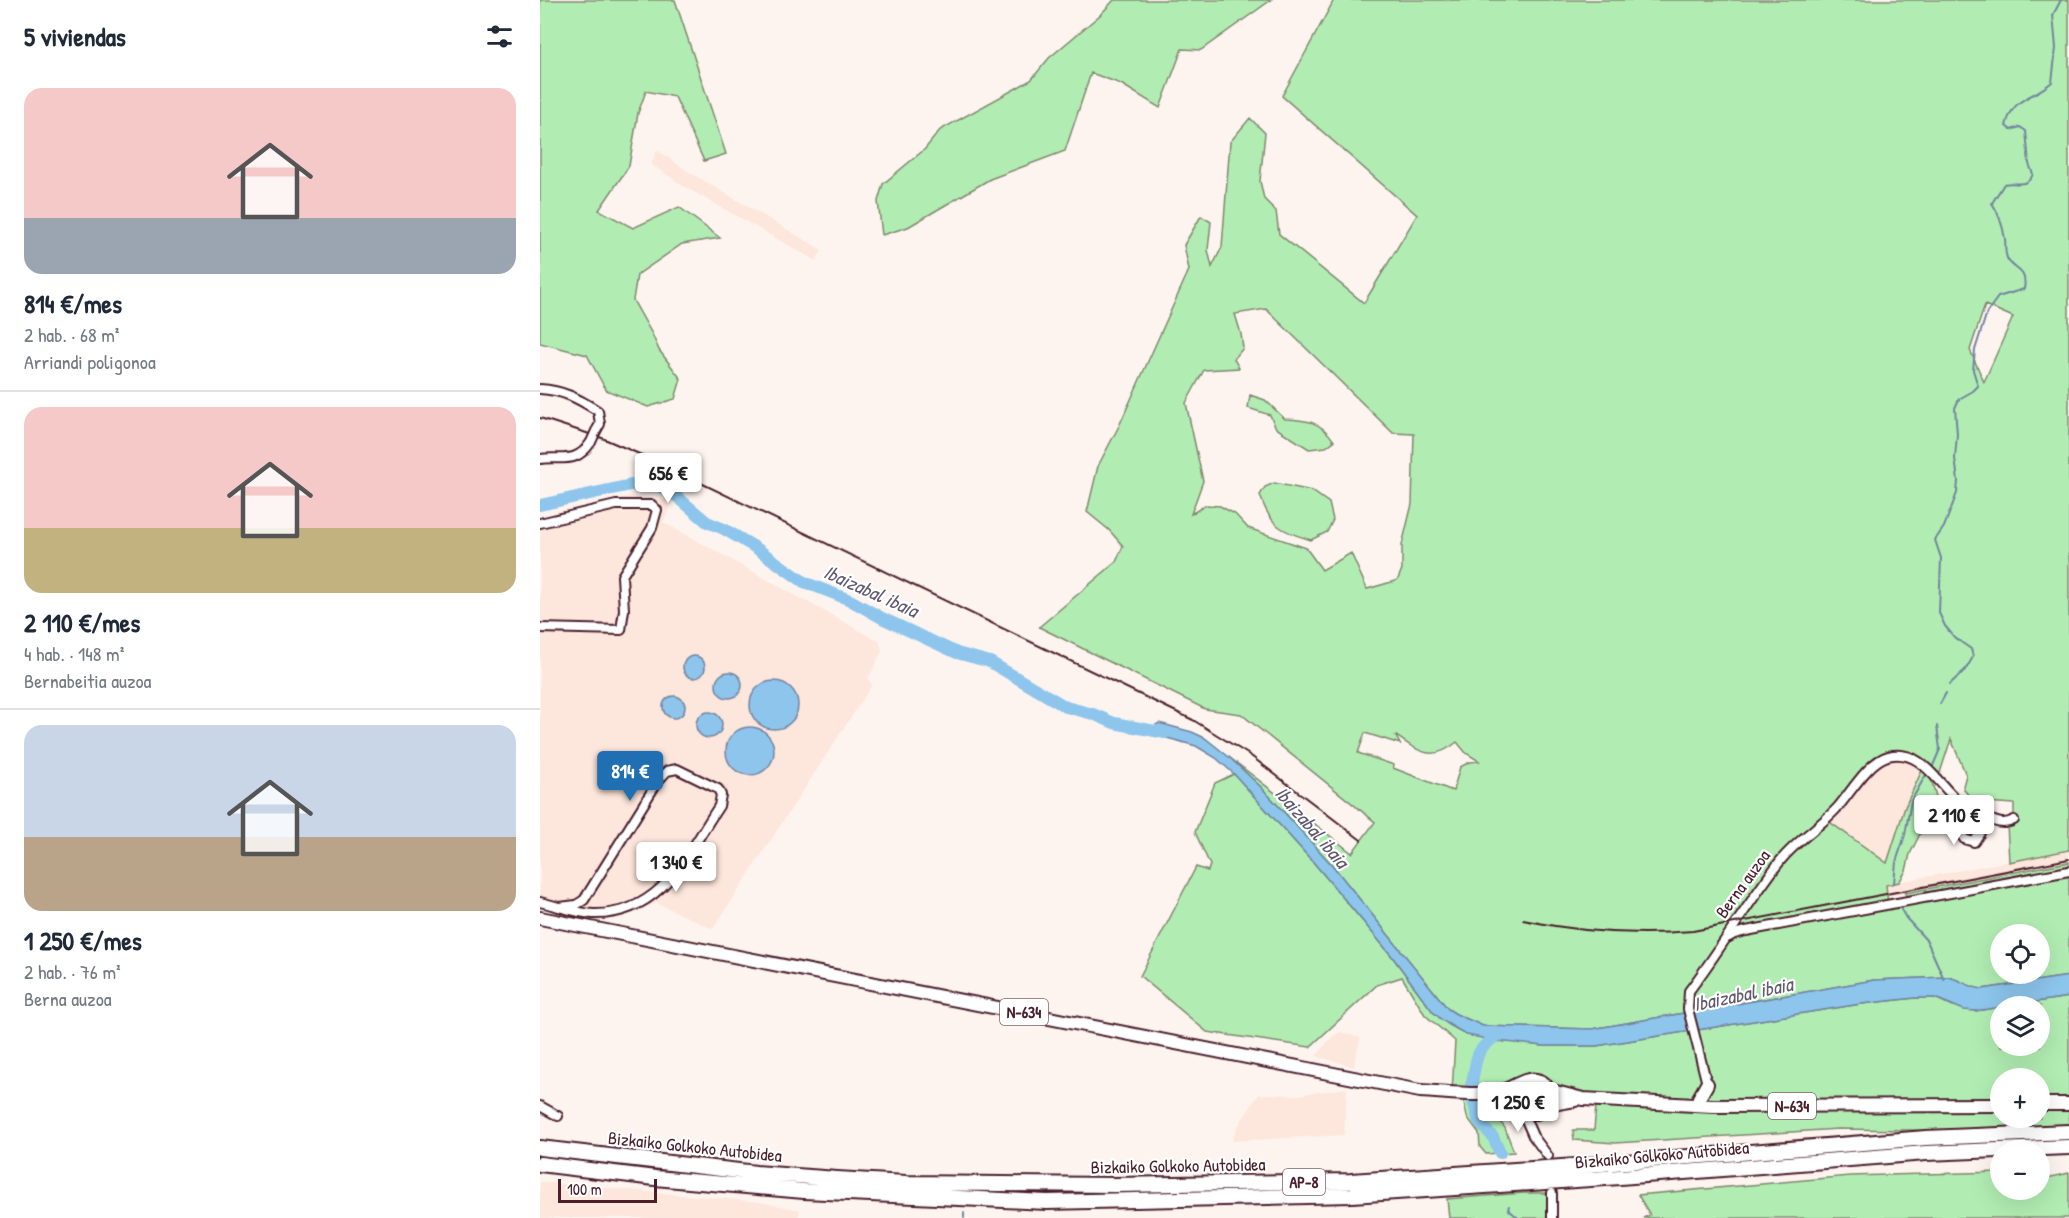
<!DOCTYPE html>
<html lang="es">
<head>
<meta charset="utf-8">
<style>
  :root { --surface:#fff; --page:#f2f2f3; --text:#1f2937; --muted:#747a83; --line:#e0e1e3; --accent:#1f6fb2 }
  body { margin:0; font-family:"Patrick Hand",sans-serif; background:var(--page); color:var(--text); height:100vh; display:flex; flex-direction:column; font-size:22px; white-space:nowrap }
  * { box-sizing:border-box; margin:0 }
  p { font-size:20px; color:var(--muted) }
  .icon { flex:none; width:33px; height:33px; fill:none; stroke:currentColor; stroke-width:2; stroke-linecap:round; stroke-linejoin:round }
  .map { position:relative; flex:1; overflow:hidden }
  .panel { display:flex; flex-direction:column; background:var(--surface); width:540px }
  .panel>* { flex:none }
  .buttons { position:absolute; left:1450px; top:924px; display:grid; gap:12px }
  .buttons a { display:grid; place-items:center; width:60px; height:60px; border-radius:50%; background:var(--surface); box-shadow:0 6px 24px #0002; font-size:30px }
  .scale { position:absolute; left:18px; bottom:15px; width:99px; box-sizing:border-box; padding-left:6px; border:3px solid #4a1f2b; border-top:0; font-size:16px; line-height:21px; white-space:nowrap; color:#4a1f2b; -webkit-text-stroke:4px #fff; paint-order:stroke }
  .price { position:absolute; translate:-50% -51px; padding:0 14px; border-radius:6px; background:#fff; color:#222; font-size:20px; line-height:39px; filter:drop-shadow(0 2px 3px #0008) }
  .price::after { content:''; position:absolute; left:50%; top:36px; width:18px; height:14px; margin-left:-9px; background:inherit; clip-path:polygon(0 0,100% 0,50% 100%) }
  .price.current { background:var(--accent); color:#fff }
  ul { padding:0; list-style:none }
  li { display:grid; align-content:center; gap:12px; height:318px; padding:0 24px }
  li+li { border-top:2px solid var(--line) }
  li span { display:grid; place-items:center; height:186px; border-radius:18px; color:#555 }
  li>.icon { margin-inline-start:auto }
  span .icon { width:108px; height:108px; fill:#fffc; stroke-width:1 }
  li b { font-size:26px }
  h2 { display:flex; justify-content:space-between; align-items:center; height:72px; padding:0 24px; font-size:26px }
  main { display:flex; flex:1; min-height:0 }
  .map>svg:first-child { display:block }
</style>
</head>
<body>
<main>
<section class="panel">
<h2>5 viviendas<svg class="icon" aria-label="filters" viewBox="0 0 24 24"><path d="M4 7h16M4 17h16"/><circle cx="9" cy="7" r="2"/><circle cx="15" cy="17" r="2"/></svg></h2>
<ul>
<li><span style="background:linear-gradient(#f6c9c9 70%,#9aa5b1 0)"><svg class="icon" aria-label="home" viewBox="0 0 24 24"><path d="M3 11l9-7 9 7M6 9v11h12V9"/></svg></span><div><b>814 €/mes</b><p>2 hab. · 68 m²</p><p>Arriandi poligonoa</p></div></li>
<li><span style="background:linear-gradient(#f6c9c9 65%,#c2b280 0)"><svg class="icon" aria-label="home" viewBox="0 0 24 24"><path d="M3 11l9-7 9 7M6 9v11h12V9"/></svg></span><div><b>2 110 €/mes</b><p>4 hab. · 148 m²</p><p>Bernabeitia auzoa</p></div></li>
<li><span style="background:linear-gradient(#c9d6e8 60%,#b9a48a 0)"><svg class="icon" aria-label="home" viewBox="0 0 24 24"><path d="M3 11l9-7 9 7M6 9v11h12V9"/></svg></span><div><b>1 250 €/mes</b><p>2 hab. · 76 m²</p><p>Berna auzoa</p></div></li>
</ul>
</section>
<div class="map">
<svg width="1529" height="1218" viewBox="0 0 1529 1218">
  <rect width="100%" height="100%" fill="#fef4ef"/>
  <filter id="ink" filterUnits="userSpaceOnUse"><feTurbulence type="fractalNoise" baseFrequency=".0167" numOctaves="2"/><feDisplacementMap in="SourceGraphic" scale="12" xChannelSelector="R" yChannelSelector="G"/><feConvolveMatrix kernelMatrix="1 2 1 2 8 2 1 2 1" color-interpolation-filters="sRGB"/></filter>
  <g filter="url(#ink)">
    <path fill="#fde6db" d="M117,150l34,23 131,77 -6,11 -133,-75 -32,-22z
      M91,496l42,5 -10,21 217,120 2,9 -14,28 4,6 -159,244 -56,-26 -27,10 -29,5 -61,-11v-389z
      M1359,755l25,11 -19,41 -18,56 -61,-43 53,-59z
      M1529,850v12l-295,56 112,-34z
      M800,1032l21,6 -5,17 -2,12 -38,-11 16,-19z
      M807,1088l-3,47 -112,6 4,-12 23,-35 39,1z
      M0,1182l220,20 40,8 -2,8h-258z"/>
    <path fill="#b1edb2" stroke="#7e866e" stroke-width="1.5" fill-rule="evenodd" d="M0,0h135l51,154 -22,7 -29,-64 -29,-6 -8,22 -9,53 -30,44 34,18 46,-21 41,31 -38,6 -45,31 -4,25 19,34 7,16 22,29 -6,20 -27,8 -42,-17 -19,-35 -47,-12z
      M574,0h157l-70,50 -19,-1 -22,59 -39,-24 -30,-11 -26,78 -75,28 -82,48 -26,8 -4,-34 5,-17 42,-35 15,-19 91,-50 18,-22 51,-43z
      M794,0h735v850l-60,12 -2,-38 7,-4v-16c-16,-2 -47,1 -51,-18l3,-11 -15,-36 -13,40h-7l6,21 -27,54 -4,17 -7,11 -13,3 2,19 20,-3 -3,-8 164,-31v114l-87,13c-16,-2 -21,-10 -35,-12l-73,3 -282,49 -109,-3 -27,-12 -8,-5 -115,-143 -72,-79 -32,-30 123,96 23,-31 -134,-108 -36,-5 -166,-82 77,-65 7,-16 -14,-16 -22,-18 11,-46 21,-40 70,-156 -5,-25 17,-29 10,6 -3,28 4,17 10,-20 8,-105 20,-24 15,15 -5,48 4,18 12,12 3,23 85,69 53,-88 -135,-119zM1445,305l28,12 -29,65 -14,-32zM726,309l127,124 21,1 -2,70 -10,41v24l-4,10 -3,2 -28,8 -16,-36 -29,17 -16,-22 -58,-20 -13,-14 -15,-8 -14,-1 -15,9 12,-33 -17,-78 18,-33 35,-2 -5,-9 9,-11 -2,-14 -6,-20zM825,733l35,11 -5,-9c23,16 37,28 62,7l9,11 13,8 -9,1 -10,5 -7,24 -60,-23 1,-3 -36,-12zM1371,757l13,9 -19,41 -18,56 -60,-43 52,-60zM1461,934h39v40h-39z
      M710,395l15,5 20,19c22,1 36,2 49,22l-8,6 -17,2 -33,-21 -6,-13 -22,-7z
      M734,483l38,8 17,12 4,17 -6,12 -16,8c-30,-9 -41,-14 -51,-45l5,-8z
      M694,774l80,89 77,92 42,57 16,13 18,10 77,11h52l265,-42 54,-6h20l15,7 25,6 26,-4v39h39v-40h-33l62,-9v135l-231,-3 -223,14 -41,-3 -1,-10h21l2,-25 -56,-24 -58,13 -1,16 18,10 6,8 9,24 -28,2 -6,-7 -1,-14 -12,-16 -5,-24 -10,-1 3,-51 -30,-26 -23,-38 -25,8 -67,62 -103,-15 -67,-56 56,-109 12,4 2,-6 -15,-33 20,-49zM1461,1078h39v40h-39z
      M1461,1172v18h39v-13l7,1 22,-5v45h-426l7,-3 -12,-20 212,-19z
      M984,1193h28v25h-103l-2,-19z"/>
    <path fill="#8dc5ec" stroke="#72839f" stroke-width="1.5" d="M143 667a11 11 0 1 1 22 0a11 11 0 1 1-22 0Z
      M176 685a13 13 0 1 1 26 0a13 13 0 1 1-26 0Z
      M210 705a24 24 0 1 1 48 0a24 24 0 1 1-48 0Z
      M123 707a11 11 0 1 1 22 0a11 11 0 1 1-22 0Z
      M156 725a13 13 0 1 1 26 0a13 13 0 1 1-26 0Z
      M619,723l33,9 13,6 24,19 32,30 72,79 115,143 8,5 27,12 109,3 282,-49 73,-3c14,2 19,10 35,12l87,-13v21l-94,14 -11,-1 -29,-12h-20l-54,6 -265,42h-52l-48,-5 -29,-6 -24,-14 -10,-9 -42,-57 -77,-92 -80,-89 -18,-16 -20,-12 -51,-14z
      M186 751a24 24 0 1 1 48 0a24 24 0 1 1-48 0Z"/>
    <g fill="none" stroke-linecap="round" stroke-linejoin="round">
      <path stroke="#72839f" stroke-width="2" d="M1410,684l16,-15 7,-12 -2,-8 -16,-11 -10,-12 -6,-13 2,-55 -6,-18 9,-13 13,-34 1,-12 -3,-23 2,-24 -2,-26 4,-9 14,-8 5,-5 -5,-16 2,-20 12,-38 11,-15 26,-8c4,-21 -12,-19 -17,-31 -3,-7 -1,-12 -2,-19 -2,-12 -7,-27 -13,-36l12,-19c12,-3 23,5 29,-10l-4,-10 -3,-33 -6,-4 -9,3 -5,-4c7,-30 25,-26 46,-44l4,-34 -3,-33 8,-15
        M1400,704l6,-11
        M1392,768l8,-19 -3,-23
        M1354,883l2,-21 9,-27 6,-34 16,-28
        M1359,906l7,12 21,23 17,38
        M969,1206l-1,3 10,9
        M424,1213v5"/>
      <path stroke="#8dc5ec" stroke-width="12" d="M0,505l100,-22 13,1 15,5 39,33 17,7 32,19 48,34 46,18 32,18 75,35 33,9 76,45 27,7 21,9 51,10
        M931,1086c7,-27 1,-34 26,-50
        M933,1101l6,21 14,15 7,16"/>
      <defs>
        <path id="minor" d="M0,389c23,1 39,10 58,22l2,13 -4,7
          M0,459c22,-3 36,6 51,-17
          M0,523l76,-18h36l5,5 -5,18 -30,48 2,34 -3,20 -81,-2
          M1419,802l-2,20 7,17 10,3 6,-9
          M0,902c17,4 36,11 54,12 68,1 93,-60 125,-108l2,-11 -3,-6 -41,-20 -10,2 -9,10 -74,119 -8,5 -16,2
          M1189,937l5,-3 12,-3 323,-60
          M1167,1084l-19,-75 1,-18c32,-42 59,-89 92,-131 16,-20 39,-33 57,-53 13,-15 31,-46 50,-51 33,-8 49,27 69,44 9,8 21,14 32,19 9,4 16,6 25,1
          M0,1106l18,10
          M982,1111l11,25 15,20
          M1012,1193v25"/>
        <path id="trunk" d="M0,918l880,173c25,1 52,5 76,2 13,-2 28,-16 40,-13 13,2 15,16 10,26
          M1008,1090l35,9 130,7 288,-1
          M949,1095l22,7 15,10 5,1h6l15,-9 23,-4
          M1159,1098l8,-14
          M1500,1104h29"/>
        <path id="motorway" d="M0,1148l216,25 81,6 69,4 209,2 236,-4 225,-15 350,-28 143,-6
          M0,1164l115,14 149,13 243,11 305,-7 268,-18 306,-24 143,-6"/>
      </defs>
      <use href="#minor" stroke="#4a1f2b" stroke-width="12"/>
      <use href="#trunk" stroke="#4a1f2b" stroke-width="16"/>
      <use href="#motorway" stroke="#4a1f2b" stroke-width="18"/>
      <use href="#minor" stroke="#fff" stroke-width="8"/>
      <use href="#trunk" stroke="#fff" stroke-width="12"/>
      <use href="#motorway" stroke="#fff" stroke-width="14"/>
      <path stroke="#4a1f2b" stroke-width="2" d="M0,418l62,20 49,21 542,261 58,36 110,84
        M983,920c56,12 112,16 170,11l376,-72"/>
      <defs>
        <path id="minor-bridge" d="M51,442l5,-11"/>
      </defs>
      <use href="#minor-bridge" stroke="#4a1f2b" stroke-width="12" stroke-linecap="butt"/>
      <use href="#minor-bridge" stroke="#fff" stroke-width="8"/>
    </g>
  </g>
  <g text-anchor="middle" stroke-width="4.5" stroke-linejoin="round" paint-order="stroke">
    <g fill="#fff" stroke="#80626b" stroke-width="1.5">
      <rect x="460" y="999" width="48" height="26" rx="4.5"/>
      <rect x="1228" y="1093" width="48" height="26" rx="4.5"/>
      <rect x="743" y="1169" width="42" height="26" rx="4.5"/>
    </g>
    <g font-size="16" font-weight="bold" fill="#4a1f2b">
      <text x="484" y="1018">N-634</text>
      <text x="1252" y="1112">N-634</text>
      <text x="764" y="1188">AP-8</text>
    </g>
    <g font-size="18" fill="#4a1f2b" stroke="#fff">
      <text transform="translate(1203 884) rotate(-54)" y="6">Berna auzoa</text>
      <text transform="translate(155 1147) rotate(6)" y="6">Bizkaiko Golkoko Autobidea</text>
      <text transform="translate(1122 1155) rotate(-5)" y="6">Bizkaiko Golkoko Autobidea</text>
      <text transform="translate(638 1166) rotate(-1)" y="6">Bizkaiko Golkoko Autobidea</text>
    </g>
    <g font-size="20" font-style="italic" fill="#61596f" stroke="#fff">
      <text transform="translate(331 591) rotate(24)" y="7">Ibaizabal ibaia</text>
      <text transform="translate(772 827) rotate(49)" y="7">Ibaizabal ibaia</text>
      <text transform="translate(1203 994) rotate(-12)" y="7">Ibaizabal ibaia</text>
    </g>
  </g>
</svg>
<div class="buttons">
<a><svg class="icon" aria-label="locate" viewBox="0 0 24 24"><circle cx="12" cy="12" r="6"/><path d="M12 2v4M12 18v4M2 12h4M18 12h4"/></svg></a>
<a><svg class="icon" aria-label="layers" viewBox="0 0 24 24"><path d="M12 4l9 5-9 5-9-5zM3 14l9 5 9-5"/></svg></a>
<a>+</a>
<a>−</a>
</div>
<div class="scale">100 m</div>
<b class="price" style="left:128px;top:504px">656 €</b>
<b class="price current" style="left:90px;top:802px">814 €</b>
<b class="price" style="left:1414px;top:846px">2 110 €</b>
<b class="price" style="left:136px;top:893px">1 340 €</b>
<b class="price" style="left:978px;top:1133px">1 250 €</b>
</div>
</main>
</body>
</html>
